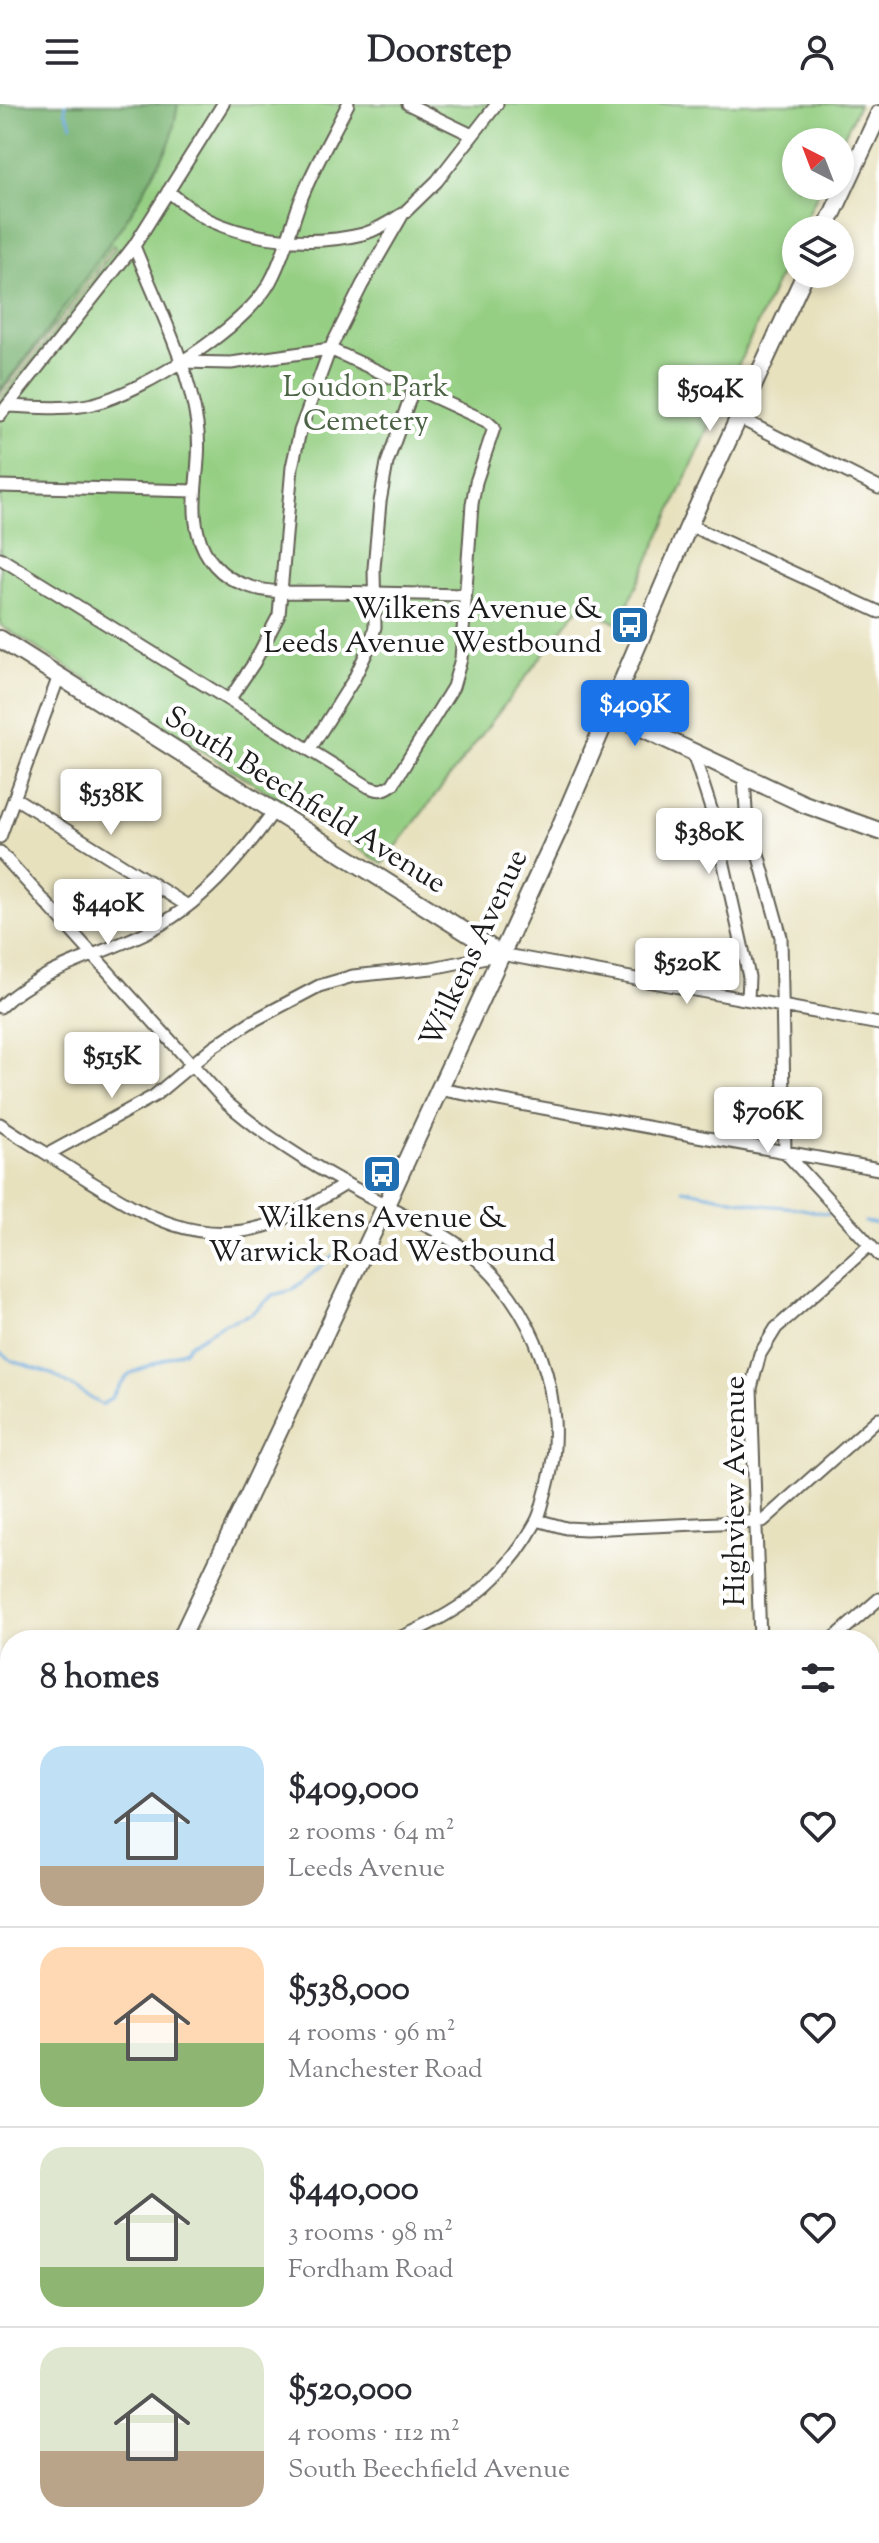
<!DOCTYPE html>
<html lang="en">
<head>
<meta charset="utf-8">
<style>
  :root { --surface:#fff; --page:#f2f2f3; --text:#2b2b33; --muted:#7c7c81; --line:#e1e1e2; --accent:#1a73e8 }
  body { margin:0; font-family:"Sorts Mill Goudy",serif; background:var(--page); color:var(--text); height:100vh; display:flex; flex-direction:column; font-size:30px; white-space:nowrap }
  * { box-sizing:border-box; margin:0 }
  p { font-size:26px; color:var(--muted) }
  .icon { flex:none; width:44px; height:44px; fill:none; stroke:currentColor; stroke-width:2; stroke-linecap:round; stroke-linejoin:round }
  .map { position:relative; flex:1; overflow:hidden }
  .details { position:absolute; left:0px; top:1526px; width:880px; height:914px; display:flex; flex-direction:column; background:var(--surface); border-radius:32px 32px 0 0; box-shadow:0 4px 12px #0003 }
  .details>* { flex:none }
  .needle { width:52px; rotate:318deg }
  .controls { position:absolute; left:782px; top:24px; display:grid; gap:16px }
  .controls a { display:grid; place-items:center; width:72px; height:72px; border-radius:50%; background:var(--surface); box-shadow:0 4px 12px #0003; font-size:40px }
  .price { position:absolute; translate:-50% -68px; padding:0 18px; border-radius:8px; background:#fff; color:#222; font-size:26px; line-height:52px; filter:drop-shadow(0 2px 4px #0008) }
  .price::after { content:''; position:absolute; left:50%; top:48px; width:24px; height:18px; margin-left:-12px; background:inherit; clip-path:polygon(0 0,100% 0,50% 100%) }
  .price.on { background:var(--accent); color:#fff }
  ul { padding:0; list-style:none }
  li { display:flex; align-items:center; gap:24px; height:200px; padding:0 40px }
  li+li { border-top:2px solid var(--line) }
  li span { display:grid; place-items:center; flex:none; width:224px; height:160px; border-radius:24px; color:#555 }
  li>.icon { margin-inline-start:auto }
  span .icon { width:96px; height:96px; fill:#fffc; stroke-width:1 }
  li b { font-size:34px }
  h2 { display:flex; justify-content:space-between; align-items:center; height:96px; padding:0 40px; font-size:34px }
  header { display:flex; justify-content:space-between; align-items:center; height:104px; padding:0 40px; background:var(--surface); font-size:36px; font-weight:800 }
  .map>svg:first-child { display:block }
</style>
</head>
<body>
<header><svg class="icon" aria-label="menu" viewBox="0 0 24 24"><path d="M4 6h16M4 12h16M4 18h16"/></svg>Doorstep<svg class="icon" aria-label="person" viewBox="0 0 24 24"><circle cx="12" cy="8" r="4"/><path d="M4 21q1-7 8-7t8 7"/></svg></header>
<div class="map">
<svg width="879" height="2439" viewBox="0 0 879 2439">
  <rect width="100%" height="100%" fill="#fff"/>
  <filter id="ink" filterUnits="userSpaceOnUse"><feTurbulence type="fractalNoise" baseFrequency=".0125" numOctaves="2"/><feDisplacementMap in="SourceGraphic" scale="16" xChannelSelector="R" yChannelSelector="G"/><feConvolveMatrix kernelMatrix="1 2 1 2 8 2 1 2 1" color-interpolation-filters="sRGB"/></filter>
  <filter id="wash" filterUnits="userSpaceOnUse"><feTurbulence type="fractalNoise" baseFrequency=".006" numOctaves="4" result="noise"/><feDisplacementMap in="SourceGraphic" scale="32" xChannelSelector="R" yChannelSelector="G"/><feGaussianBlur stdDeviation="1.8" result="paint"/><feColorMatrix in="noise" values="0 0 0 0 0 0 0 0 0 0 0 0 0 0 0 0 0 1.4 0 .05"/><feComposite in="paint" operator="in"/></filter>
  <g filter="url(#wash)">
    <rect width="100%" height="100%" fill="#e7e1be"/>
    <path fill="#d9d7f8" d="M0,1634l10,5v200l-10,22z"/>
    <path fill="#95cf83" stroke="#587650" stroke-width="2" d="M58,0h801l-19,41v-3h-44v44h25l-20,44h-5v10l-177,384 -39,-18 -197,258 -383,-239v-225l67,-84 48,-68 -2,-3 -48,68 -65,81v-31z"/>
    <path fill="#78b271" stroke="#4a6746" stroke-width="2" d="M0,0h178l-6,32 -5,13 -34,61 -80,113 -53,67z"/>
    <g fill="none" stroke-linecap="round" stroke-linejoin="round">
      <path stroke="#68a7da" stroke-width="3" d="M66,0l-1,7 7,14
        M683,1085l79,16 35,3 31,6
        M865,1118l14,2
        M0,1249l13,8 41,14 48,30 9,-7 18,-24 57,-24 4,-6 33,-20 28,-10 22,-19 19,-5 53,-43"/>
    </g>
  </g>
  <g filter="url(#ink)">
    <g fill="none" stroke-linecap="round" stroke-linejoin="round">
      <defs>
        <path id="street" d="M408,0l64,31
          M168,87c13,11 26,21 41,29 45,21 106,26 154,14 14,-4 27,-12 39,-20
          M134,142c22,55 55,120 63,178 6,37 -8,74 1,109 6,25 23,44 47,52 26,10 57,7 85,7 45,1 89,2 134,3
          M180,258l51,1 99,-14 -30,82 -8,36 -13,148 -25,48 -25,37
          M8,302c29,1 57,4 85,-2 51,-13 152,-76 177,-122 14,-25 20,-53 30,-80 13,-34 32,-66 48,-98
          M0,311l134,-169 89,-142
          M739,314l140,70
          M0,382l195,5
          M689,421l190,87
          M0,454l369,229c10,4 15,4 24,-3l60,-97 8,-28 11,-155 4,-22 18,-54 -8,-7 -156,-72 32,-64 41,-71 34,-33 60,-77
          M310,645l44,-70 17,-36 4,-16 -1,-59 6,-66 7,-39 27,-76
          M693,649l20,62 36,162 -1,22
          M744,673l2,33 35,127 4,215 94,103
          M15,694l173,108
          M0,733l59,-161
          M0,748l226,250c48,42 102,73 158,102 27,15 56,26 80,45 71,53 107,154 83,239 -4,11 -5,24 -11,34 -33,61 -80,93 -142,118
          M0,903c40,-38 98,-51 147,-75 54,-27 92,-73 127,-121
          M438,985l441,80
          M0,1020c29,19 59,37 88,56 57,35 107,67 177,46 29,-9 55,-27 81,-42
          M48,1050l106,-58 60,-50 35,-23 70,-37 34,-10 79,-8 69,-14 378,70
          M537,1416l29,8 20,1 177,-8 116,-103
          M760,1536l-9,-252 9,-34 16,-26 94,-83
          M832,1536l47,-41
          M870,1569h9
          M870,1733h9
          M0,2314l10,4
          M870,2402l9,-1
          M870,2421h9
          M147,2430v9
          M258,2430l25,9h8
          M301,2439l198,-9"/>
        <path id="secondary" d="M825,126l54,-116
          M0,535l501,315
          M610,609l194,91 75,27
          M180,1536l206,-435 174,-378 129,-302 116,-251
          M0,1898l10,-22
          M0,1939l10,-22
          M870,1967l9,-1
          M0,1996h10
          M803,2430l1,9"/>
      </defs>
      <use href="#street" stroke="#636155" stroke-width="15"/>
      <use href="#secondary" stroke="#636155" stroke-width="20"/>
      <use href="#street" stroke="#fff" stroke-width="11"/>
      <use href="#secondary" stroke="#fff" stroke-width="16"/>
    </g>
  </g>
  <defs>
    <symbol id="bus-square" viewBox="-11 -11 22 22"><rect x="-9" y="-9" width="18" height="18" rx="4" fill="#1f6fb2" stroke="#fff"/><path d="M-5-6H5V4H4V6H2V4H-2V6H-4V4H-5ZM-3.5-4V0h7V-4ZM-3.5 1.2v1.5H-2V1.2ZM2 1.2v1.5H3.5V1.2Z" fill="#fff"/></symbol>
  </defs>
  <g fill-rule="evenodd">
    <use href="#bus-square" x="608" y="499" width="44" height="44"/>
    <use href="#bus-square" x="360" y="1048" width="44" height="44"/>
  </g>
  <g text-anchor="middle" stroke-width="8" stroke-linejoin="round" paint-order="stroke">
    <g font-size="30" fill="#4c6445" stroke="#fff">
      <text x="366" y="292">Loudon Park<tspan x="366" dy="34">Cemetery</tspan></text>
    </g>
    <g font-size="30" fill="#1c1c1c" stroke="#fff" text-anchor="end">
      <text x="602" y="514">Wilkens Avenue &amp;<tspan x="602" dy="34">Leeds Avenue Westbound</tspan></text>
      <text x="382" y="1123" text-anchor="middle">Wilkens Avenue &amp;<tspan x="382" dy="34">Warwick Road Westbound</tspan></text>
    </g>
    <g font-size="30" fill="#1c1c1c" stroke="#fff">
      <text transform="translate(306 695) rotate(32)" y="10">South Beechfield Avenue</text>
      <text transform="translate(473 844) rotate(-65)" y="10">Wilkens Avenue</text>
      <text transform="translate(734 1387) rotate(-90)" y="10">Highview Avenue</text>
    </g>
  </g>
</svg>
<div class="controls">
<a><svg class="needle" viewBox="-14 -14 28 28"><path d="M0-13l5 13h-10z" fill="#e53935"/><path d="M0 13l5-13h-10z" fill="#7c7c81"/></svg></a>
<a><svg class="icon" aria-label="layers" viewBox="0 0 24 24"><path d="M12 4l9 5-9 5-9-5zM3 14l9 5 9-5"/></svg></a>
</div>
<b class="price" style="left:710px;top:329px">$504K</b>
<b class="price on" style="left:635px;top:644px">$409K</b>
<b class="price" style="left:111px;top:733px">$538K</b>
<b class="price" style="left:709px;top:772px">$380K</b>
<b class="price" style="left:108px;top:843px">$440K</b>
<b class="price" style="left:687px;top:902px">$520K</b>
<b class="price" style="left:112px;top:996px">$515K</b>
<b class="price" style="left:768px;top:1051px">$706K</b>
<section class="details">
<h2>8 homes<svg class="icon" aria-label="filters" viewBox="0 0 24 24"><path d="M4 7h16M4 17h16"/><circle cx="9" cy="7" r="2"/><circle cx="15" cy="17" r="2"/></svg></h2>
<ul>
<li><span style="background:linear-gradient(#bfe0f5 75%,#b9a48a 0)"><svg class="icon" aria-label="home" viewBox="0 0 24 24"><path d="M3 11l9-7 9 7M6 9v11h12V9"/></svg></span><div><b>$409,000</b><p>2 rooms · 64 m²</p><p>Leeds Avenue</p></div><svg class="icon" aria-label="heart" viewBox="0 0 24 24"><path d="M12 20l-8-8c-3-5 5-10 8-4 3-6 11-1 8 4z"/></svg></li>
<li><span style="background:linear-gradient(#ffd9b3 60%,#8fb573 0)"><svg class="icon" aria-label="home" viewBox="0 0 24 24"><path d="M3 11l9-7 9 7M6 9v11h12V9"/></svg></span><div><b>$538,000</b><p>4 rooms · 96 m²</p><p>Manchester Road</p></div><svg class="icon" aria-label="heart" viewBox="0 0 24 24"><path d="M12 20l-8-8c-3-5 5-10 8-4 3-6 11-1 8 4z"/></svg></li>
<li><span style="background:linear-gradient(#dfe7d0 75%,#8fb573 0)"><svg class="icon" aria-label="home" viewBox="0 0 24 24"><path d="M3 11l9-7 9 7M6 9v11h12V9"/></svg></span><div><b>$440,000</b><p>3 rooms · 98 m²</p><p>Fordham Road</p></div><svg class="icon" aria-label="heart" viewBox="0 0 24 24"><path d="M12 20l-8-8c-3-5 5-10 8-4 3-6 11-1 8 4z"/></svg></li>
<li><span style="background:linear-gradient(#dfe7d0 65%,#b9a48a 0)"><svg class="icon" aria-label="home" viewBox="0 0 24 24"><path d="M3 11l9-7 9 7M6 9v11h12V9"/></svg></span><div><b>$520,000</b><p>4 rooms · 112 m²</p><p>South Beechfield Avenue</p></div><svg class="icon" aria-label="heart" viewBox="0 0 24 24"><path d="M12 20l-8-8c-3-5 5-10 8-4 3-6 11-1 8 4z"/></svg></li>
</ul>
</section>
</div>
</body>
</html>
